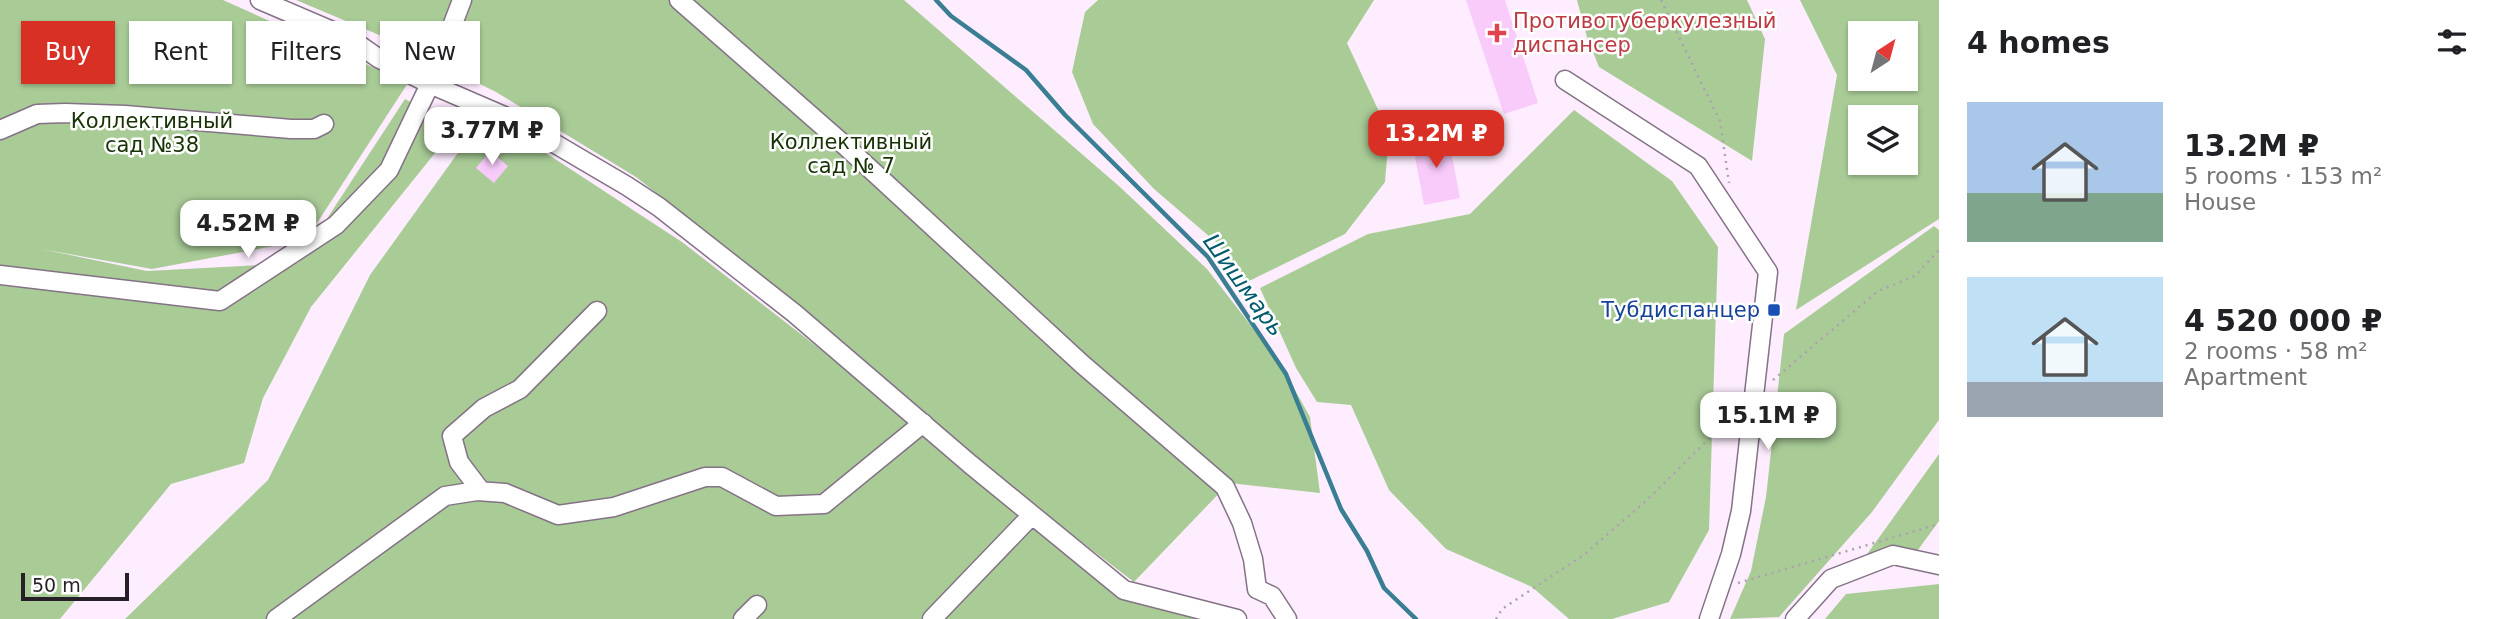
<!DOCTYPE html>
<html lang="en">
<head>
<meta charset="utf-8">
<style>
  :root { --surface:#fff; --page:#f6f6f6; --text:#202124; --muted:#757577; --accent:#d93025 }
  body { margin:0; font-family:"DejaVu Sans",sans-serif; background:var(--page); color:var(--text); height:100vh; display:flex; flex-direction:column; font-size:26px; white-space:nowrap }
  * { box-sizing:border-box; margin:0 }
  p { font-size:23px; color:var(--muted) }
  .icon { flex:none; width:38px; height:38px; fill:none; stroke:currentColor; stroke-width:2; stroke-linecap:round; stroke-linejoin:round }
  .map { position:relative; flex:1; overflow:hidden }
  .details { display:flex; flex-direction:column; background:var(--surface); width:560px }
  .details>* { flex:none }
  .hud { position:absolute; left:21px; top:21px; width:665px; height:63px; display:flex; gap:14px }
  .needle { width:46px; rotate:36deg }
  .controls { position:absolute; left:1848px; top:21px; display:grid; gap:14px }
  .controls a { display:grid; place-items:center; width:70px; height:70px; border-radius:0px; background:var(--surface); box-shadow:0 2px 5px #0004; font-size:35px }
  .scale { position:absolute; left:21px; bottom:18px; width:108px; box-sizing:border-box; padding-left:7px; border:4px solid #271f27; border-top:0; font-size:19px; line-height:24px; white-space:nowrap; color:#271f27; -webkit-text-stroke:5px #fff; paint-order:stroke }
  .price { position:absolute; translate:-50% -60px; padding:0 16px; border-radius:14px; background:#fff; color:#222; font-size:23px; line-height:46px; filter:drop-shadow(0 2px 4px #0008) }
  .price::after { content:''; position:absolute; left:50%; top:42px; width:21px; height:16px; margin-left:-10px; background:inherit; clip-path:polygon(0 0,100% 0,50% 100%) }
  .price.selected { background:var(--accent); color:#fff }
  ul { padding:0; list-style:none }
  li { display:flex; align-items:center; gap:21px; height:175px; padding:0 28px }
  li span { display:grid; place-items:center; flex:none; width:196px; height:140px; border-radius:0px; color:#555 }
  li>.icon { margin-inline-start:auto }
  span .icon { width:84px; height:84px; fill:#fffc; stroke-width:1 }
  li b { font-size:30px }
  h2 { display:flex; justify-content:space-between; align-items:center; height:84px; padding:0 28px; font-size:30px }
  .tag { padding:0 24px; border-radius:0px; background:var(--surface); box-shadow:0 2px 5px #0004; font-size:24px; line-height:63px }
  .tag.selected { background:var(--accent); color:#fff }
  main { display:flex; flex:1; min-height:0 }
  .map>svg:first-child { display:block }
</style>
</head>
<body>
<main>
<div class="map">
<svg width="1939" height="619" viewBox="0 0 1939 619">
  <rect width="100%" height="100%" fill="#feedff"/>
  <path fill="#a9cc97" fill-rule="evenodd" d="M0,0h223l185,83 -102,157 -154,29 -111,-20 106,22 151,-8 107,-164 51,28 -145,180 -48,91 -19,65 -73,21 -111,135h-60z
    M296,0h608l216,187 87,82 73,94 30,54 10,76 -91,-10 -95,99 -157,-120 -178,-156 -163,-129 -140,-85 -105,-52z
    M1098,0h276l-27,43 42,90 -4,49 -40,52 -100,49 -28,-40 -63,-54 -61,-65 -21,-52 13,-60z
    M1577,0h170l18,39 -13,122 -153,-94 -12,-30z
    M1800,0h139v219l-143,91 41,-235zM1860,33h46v46h-46zM1860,117h46v46h-46z
    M1574,110l98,71 46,66 -9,283 -40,72 -57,17h-43l-37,-32 -86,-38 -57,-59 -38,-85 -34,-3 -21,-34 -36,-80 108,-54 102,-20z
    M486,114l196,128 169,131 264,222 87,24h-1077l143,-139 102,-205z
    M1934,226l5,4v190l-67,92 -93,105 -49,2 21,-48 15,-74 18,-163z
    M1939,454v67l-24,33 -55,10z
    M1939,584v35h-114l21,-25z"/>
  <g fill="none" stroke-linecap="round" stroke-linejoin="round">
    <path stroke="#3a7e94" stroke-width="4.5" d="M936,0l15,16 75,54 39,45 143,142 78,117 55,135 26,42 17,37 32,31"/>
  </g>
  <path fill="#f8cbfb" d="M1466,0h39l33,103 -34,11z
    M1448,135l12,63 -36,7 -12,-64z
    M490,151l18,15 -14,17 -18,-15z"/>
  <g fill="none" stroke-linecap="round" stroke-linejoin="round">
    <defs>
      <path id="minor" d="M260,0l91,39 27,19 52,26 88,38 109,64 32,21 135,106 176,151 154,126 113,29
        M679,0l163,143 240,221 143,123 17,36 11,36 4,30 15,7 15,23
        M1565,80l133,86 70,106 -27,239 -10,43 -22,65
        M0,130l37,-16 28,-1 60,2 166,14h23l10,-5
        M0,275l220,26 116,-76 53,-55 41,-86 32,-84
        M481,491l-22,-29 -7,-26 32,-28 36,-19 77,-78
        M276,619l169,-123 32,-5 28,2 53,22 56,-8 91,-30h17l54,29 48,-2 99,-81
        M743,619l14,-14
        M932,619l100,-104
        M1795,619l36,-40 62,-24 46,10"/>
    </defs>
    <use href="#minor" stroke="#847286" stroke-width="21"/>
    <path stroke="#aea1af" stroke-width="2.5" stroke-dasharray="2 5" stroke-linecap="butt" d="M1661,0l59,121 9,62
      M1773,380l105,-89 37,-15 24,-26
      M1738,583l201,-59
      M1496,619l6,-10 83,-55 62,-54 89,-88"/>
    <use href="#minor" stroke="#fff" stroke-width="18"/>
  </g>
  <path fill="#e0444e" stroke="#fff" stroke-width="2.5" d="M1493.5 22.5h7v7h7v7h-7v7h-7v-7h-7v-7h7z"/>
  <rect fill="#1a4fb4" stroke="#fff" stroke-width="2.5" x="1767" y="303" width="14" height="14" rx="3.5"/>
  <g text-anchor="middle" stroke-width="5" stroke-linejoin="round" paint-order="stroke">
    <g font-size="21" fill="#be3a42" stroke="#fff" text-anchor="start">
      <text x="1513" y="28">Противотуберкулезный<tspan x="1513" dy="24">диспансер</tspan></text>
    </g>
    <g font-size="21" fill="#173204" stroke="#fff">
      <text x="152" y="128">Коллективный<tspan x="152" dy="24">сад №38</tspan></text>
      <text x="851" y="149">Коллективный<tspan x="851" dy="24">сад № 7</tspan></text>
    </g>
    <g font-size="21" fill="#164399" stroke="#fff" text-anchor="end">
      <text x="1760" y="317">Тубдиспанцер</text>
    </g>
    <g font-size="23" font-style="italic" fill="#015a6d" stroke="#fff">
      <text transform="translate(1244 285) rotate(54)" y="8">Шишмарь</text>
    </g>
  </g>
</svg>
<div class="controls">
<a><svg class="needle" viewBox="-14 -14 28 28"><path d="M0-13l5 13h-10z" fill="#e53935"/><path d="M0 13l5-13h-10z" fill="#757577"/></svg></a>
<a><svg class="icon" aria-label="layers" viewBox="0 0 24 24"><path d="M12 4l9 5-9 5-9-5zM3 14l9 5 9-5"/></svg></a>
</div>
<div class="scale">50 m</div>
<b class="price" style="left:492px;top:167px">3.77M ₽</b>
<b class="price selected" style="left:1436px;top:170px">13.2M ₽</b>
<b class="price" style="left:248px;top:260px">4.52M ₽</b>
<b class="price" style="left:1768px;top:452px">15.1M ₽</b>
<div class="hud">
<a class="tag selected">Buy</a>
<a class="tag">Rent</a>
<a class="tag">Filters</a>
<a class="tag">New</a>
</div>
</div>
<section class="details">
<h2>4 homes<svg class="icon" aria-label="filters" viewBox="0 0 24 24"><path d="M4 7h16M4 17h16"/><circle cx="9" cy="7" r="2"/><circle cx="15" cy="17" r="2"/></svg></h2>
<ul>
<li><span style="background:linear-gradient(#a9c7e8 65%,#7fa58c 0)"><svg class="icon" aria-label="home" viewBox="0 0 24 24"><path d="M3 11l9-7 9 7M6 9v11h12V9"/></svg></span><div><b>13.2M ₽</b><p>5 rooms · 153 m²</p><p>House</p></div></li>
<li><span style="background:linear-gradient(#bfe0f5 75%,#9aa5b1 0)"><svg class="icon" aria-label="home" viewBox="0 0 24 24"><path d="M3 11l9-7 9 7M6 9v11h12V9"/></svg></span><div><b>4 520 000 ₽</b><p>2 rooms · 58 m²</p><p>Apartment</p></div></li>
</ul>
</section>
</main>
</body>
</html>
